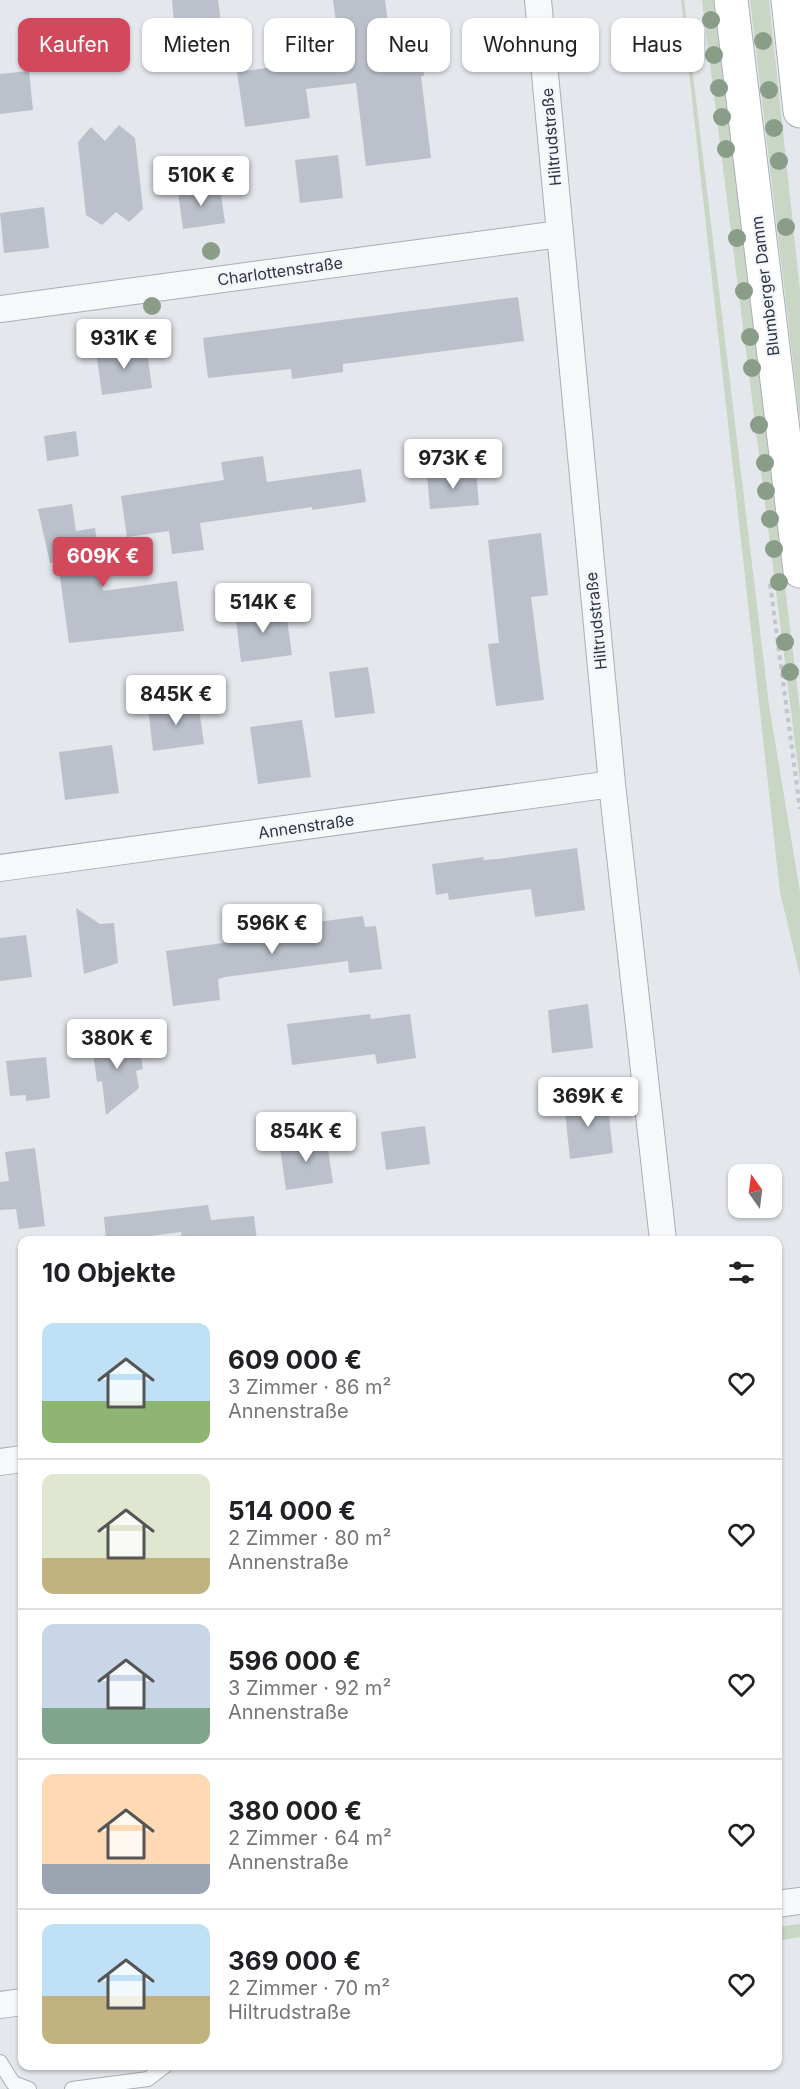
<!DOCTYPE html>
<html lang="de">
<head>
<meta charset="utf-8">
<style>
  :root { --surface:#fff; --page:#f2f2f2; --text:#202124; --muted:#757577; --line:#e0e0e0; --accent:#d1495b }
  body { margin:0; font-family:Inter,sans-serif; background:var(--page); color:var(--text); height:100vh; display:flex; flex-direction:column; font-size:22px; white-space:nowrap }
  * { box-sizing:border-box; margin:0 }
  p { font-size:20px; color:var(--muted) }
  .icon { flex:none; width:33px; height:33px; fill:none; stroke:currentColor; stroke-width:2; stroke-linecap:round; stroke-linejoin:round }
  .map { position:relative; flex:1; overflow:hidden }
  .panel { position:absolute; left:18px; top:1236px; width:764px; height:834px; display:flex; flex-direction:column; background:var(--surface); border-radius:12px; box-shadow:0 2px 4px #0004 }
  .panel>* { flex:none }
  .banner { position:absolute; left:18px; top:18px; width:765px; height:54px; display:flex; gap:12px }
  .needle { width:39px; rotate:346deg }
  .buttons { position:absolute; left:728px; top:1164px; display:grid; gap:12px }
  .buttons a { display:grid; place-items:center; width:54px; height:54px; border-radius:12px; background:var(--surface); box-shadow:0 2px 4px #0004; font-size:30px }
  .price { position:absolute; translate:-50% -51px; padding:0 14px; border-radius:6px; background:#fff; color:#222; font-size:20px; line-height:39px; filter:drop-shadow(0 2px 3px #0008) }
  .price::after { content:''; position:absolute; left:50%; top:36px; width:18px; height:14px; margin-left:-9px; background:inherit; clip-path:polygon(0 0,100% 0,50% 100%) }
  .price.selected { background:var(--accent); color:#fff }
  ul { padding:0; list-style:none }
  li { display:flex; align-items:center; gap:18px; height:150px; padding:0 24px }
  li+li { border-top:2px solid var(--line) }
  li span { display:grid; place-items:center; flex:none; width:168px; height:120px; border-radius:12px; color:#555 }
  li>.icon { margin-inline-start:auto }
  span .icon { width:72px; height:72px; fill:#fffc; stroke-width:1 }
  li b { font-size:26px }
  h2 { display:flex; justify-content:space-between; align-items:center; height:72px; padding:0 24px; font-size:26px }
  .pill { padding:0 21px; border-radius:12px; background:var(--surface); box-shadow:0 2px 4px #0004; font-size:21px; line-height:54px }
  .pill.selected { background:var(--accent); color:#fff }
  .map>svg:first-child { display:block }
</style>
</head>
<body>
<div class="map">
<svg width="800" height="2089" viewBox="0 0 800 2089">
  <rect width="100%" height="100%" fill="#e4e7ec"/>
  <path fill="#c9d6c5" d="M681,0h3l85,705 31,187v84l-20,-84z
    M702,0h12l86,710v73z
    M750,0h19l31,291v130z
    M800,1924v13l-23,4v-14z"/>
  <path fill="#bbc0ca" d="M172,0h46l4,30 -47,5z
    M333,0h52l7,53 29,-3 3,26h-3l10,82 -65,8 -10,-83 -50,6 4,29 -65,9 -8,-55 104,-14z
    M29,71l4,39 -33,4v-40z
    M119,125l16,13 8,71 -14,13 -13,-10 -14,13 -16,-10 -8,-73 13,-15 14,14z
    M338,155l5,43 -43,5 -5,-43z
    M220,186l5,37 -42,6 -5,-37z
    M44,207l5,41 -45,5 -4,-40z
    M518,297l6,44 -181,23v8l-51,7 -1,-10 -83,9 -5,-40z
    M146,344l6,44 -50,7 -6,-44z
    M76,431l3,25 -32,5 -3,-25z
    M263,456l4,26 94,-13 5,33 -54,8v-3l-112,16 4,27 -32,4 -3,-23 -42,6 -6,-41 103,-16 -3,-18z
    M476,471l3,34 -49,4 -3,-33z
    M72,504l4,27 19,-3 8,63 74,-10 7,50 -115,12 -11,-81 -8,1 -12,-54z
    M541,533l7,62 -17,2 13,103 -48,6 -8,-62 11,-1 -11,-103z
    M285,605l7,50 -51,7 -6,-50z
    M368,667l7,46 -40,5 -6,-46z
    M198,702l6,42 -51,7 -5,-43z
    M302,720l9,57 -53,7 -8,-57z
    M112,745l7,48 -54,7 -6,-48z
    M577,848l8,62 -50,7 -4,-28 -82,11 -1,-7 -12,2 -4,-31 52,-7 -1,3 15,-1z
    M76,908l24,16 14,-1 4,40 -34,11z
    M363,916l2,11 11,-1 6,43 -33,4 -1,-12 -123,16 -7,2 2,21 -47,6 -7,-55 92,-13 -2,-12 54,-6v3z
    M26,935l6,42 -32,4v-43z
    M588,1004l5,44 -41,5 -4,-43z
    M370,1014l1,5 39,-5 6,44 -39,6 -2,-10 -83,11 -5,-41z
    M124,1038l1,4 13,-2 5,29 -7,2 3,17 -33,27 -4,-34 -5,1 -5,-38z
    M46,1057l4,41 -24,3v-6l-16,1 -4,-35z
    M607,1097l6,56 -43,6 -6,-57z
    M425,1126l5,38 -44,6 -5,-38z
    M326,1136l7,47 -47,7 -7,-49z
    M35,1148l10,78 -26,3 -3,-20 -16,1v-28l9,-1 -4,-29z
    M208,1205l3,15 43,-4 3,24h-75l-1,-8 -45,6v2h-30l-2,-23z"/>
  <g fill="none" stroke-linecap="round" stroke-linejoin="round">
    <defs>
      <path id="service" d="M0,2062l13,21 16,6
        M72,2089l76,-10 17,-13"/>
      <path id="minor" d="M538,0l74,784 51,456
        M0,309l560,-75
        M0,868l612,-84
        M0,1462l22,-3
        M777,1904l23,-3
        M0,2005l22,-3"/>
      <path id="secondary" d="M731,0l69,571
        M788,0l12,111"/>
    </defs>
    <use href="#service" stroke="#a9aeb7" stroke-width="16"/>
    <use href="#minor" stroke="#a9aeb7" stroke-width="28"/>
    <use href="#secondary" stroke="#a9aeb7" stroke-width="35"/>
    <path stroke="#c2c5cb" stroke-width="4" stroke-dasharray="4.5 4.5" stroke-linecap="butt" d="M770,584l30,225"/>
    <use href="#service" stroke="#f7f8fa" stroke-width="14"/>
    <use href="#minor" stroke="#f7f8fa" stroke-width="26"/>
    <use href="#secondary" stroke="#fff" stroke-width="33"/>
  </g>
  <g fill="#899d89">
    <circle cx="711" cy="20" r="9"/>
    <circle cx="763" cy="41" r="9"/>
    <circle cx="714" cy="55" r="9"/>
    <circle cx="719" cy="88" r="9"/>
    <circle cx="769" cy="90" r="9"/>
    <circle cx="722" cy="117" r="9"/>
    <circle cx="774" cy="128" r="9"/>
    <circle cx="726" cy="149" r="9"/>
    <circle cx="779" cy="161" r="9"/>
    <circle cx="786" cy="227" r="9"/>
    <circle cx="737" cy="238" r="9"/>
    <circle cx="211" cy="251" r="9"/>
    <circle cx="744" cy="291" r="9"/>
    <circle cx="152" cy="306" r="9"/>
    <circle cx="750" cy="337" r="9"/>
    <circle cx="752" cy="368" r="9"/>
    <circle cx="759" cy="425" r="9"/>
    <circle cx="765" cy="463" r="9"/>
    <circle cx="766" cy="491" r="9"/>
    <circle cx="770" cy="519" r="9"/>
    <circle cx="774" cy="549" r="9"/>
    <circle cx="779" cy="582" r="9"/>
    <circle cx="785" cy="642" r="9"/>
    <circle cx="790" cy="672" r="9"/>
  </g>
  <g text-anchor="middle" stroke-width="4.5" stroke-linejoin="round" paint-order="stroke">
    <g font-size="16" fill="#2b3445" stroke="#f4f6f9">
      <text transform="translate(551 137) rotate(-95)" y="6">Hiltrudstraße</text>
      <text transform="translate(280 271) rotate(-8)" y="6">Charlottenstraße</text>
      <text transform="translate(765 286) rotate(-97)" y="6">Blumberger Damm</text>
      <text transform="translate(596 621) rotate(-96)" y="6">Hiltrudstraße</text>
      <text transform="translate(306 826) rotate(-8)" y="6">Annenstraße</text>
    </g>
  </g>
</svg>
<div class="buttons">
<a><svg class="needle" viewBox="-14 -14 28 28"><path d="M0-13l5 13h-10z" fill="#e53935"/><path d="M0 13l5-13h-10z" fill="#757577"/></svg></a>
</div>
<b class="price" style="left:201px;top:207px">510K €</b>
<b class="price" style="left:124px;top:370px">931K €</b>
<b class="price" style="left:453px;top:490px">973K €</b>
<b class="price selected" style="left:103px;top:588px">609K €</b>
<b class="price" style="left:263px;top:634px">514K €</b>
<b class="price" style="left:176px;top:726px">845K €</b>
<b class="price" style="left:272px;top:955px">596K €</b>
<b class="price" style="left:117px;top:1070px">380K €</b>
<b class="price" style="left:588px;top:1128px">369K €</b>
<b class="price" style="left:306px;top:1163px">854K €</b>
<div class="banner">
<a class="pill selected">Kaufen</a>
<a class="pill">Mieten</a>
<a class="pill">Filter</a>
<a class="pill">Neu</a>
<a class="pill">Wohnung</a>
<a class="pill">Haus</a>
</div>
<section class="panel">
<h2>10 Objekte<svg class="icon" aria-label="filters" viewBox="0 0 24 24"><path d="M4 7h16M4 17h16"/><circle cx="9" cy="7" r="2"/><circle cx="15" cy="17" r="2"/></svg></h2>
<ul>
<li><span style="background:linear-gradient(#bfe0f5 65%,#8fb573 0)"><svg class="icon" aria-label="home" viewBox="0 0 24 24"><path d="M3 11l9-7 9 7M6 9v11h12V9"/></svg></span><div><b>609 000 €</b><p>3 Zimmer · 86 m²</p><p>Annenstraße</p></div><svg class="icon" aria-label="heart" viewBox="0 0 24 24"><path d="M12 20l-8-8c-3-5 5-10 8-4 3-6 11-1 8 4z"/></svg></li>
<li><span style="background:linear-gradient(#dfe7d0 70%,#c2b280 0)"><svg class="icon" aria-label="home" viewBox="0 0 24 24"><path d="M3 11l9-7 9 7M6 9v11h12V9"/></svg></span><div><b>514 000 €</b><p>2 Zimmer · 80 m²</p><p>Annenstraße</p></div><svg class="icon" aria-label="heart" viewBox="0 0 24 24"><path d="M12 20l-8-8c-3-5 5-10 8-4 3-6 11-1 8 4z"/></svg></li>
<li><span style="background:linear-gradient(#c9d6e8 70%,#7fa58c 0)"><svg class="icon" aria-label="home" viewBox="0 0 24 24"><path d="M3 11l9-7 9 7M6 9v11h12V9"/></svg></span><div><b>596 000 €</b><p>3 Zimmer · 92 m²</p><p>Annenstraße</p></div><svg class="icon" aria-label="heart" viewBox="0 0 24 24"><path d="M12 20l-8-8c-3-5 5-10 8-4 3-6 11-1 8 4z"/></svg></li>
<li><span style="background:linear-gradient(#ffd9b3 75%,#9aa5b1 0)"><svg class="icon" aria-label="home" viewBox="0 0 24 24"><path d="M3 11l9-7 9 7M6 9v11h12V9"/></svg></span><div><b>380 000 €</b><p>2 Zimmer · 64 m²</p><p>Annenstraße</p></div><svg class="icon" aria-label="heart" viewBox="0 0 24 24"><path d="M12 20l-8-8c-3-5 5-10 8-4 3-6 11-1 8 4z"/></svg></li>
<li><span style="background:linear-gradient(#bfe0f5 60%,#c2b280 0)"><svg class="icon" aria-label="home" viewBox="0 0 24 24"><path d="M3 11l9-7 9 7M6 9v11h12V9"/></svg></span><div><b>369 000 €</b><p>2 Zimmer · 70 m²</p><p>Hiltrudstraße</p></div><svg class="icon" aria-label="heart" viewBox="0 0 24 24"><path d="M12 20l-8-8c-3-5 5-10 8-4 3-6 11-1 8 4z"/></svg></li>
</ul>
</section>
</div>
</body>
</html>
